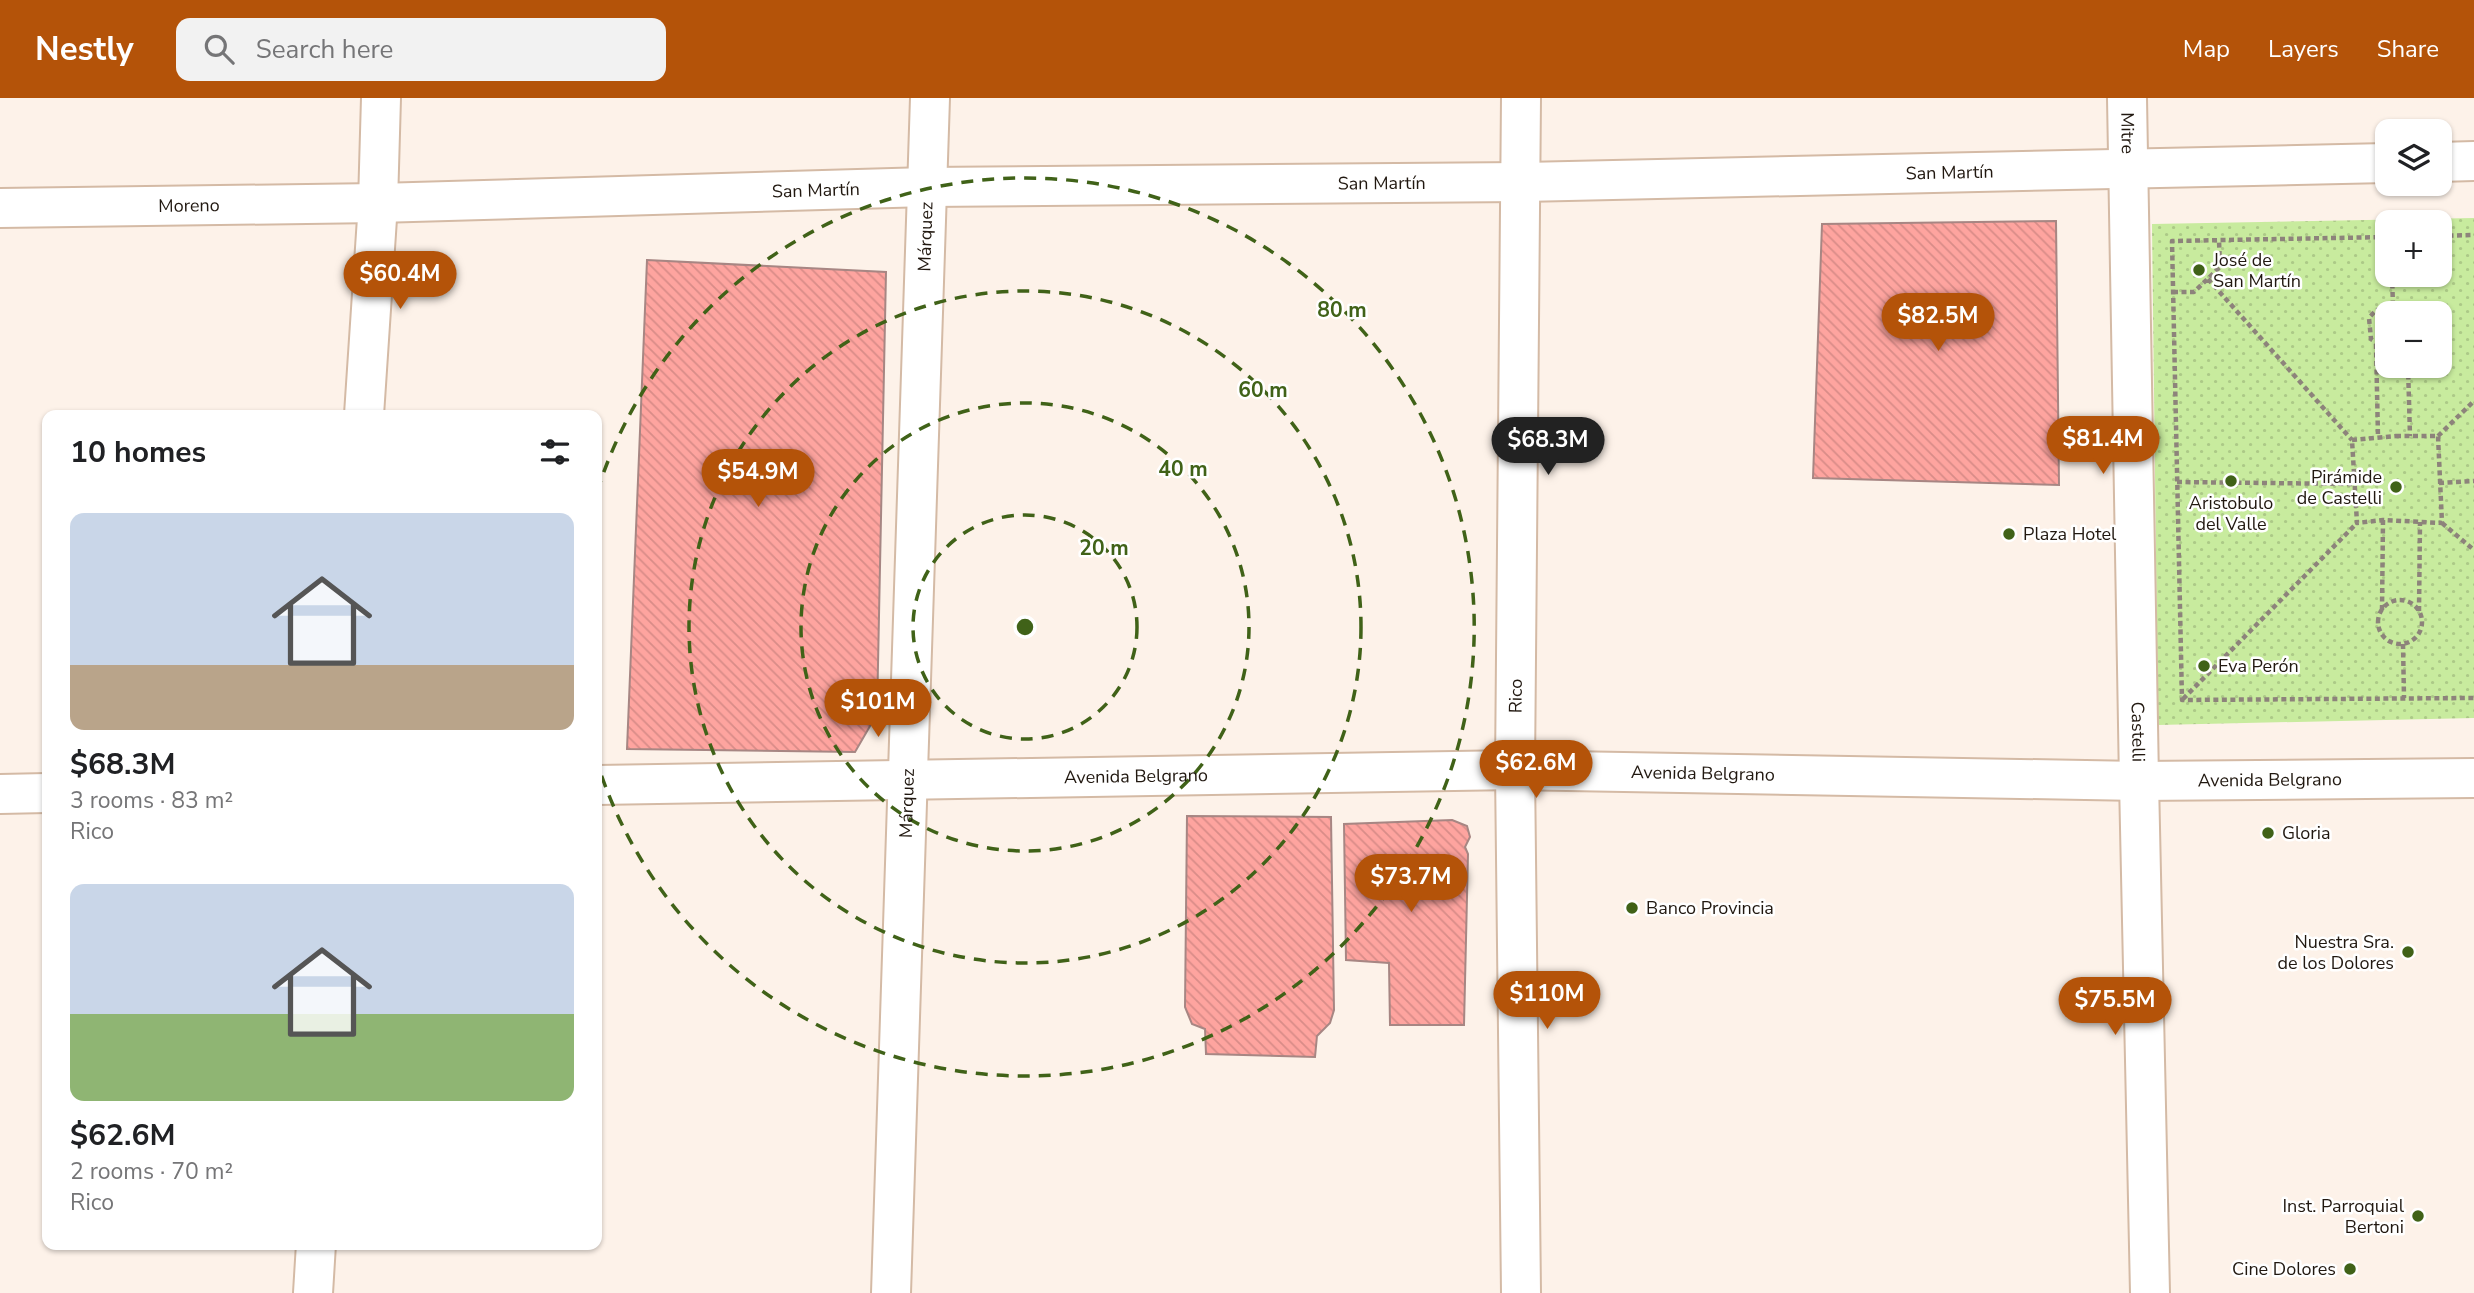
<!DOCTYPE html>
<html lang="en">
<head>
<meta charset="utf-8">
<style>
  :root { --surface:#fff; --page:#f2f2f2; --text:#202124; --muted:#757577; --accent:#b45309 }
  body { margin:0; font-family:"Nunito Sans",sans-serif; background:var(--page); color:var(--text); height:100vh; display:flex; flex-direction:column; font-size:26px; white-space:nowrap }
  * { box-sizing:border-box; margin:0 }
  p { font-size:23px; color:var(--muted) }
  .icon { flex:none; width:38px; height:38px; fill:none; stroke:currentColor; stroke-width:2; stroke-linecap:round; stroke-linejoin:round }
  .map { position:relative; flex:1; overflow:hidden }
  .details { position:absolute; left:42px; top:312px; width:560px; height:840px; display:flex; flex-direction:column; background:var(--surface); border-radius:14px; box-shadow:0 2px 5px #0004 }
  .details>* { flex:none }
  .fabs { position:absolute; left:2375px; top:21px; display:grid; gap:14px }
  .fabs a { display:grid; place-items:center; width:77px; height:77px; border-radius:14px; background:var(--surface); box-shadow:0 2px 5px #0004; font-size:35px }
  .price { position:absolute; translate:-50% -60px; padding:0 16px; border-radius:24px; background:var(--accent); color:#fff; font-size:23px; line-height:46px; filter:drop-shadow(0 2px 4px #0008) }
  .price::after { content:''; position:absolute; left:50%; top:42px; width:21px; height:16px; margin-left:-10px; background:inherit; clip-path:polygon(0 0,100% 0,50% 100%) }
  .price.active { background:#222; color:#fff }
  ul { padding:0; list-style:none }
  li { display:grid; align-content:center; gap:14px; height:371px; padding:0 28px }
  li span { display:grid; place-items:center; height:217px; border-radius:14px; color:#555 }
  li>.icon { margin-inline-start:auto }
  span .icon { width:126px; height:126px; fill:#fffc; stroke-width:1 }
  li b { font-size:30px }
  h2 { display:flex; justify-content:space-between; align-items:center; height:84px; padding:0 28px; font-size:30px }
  header { display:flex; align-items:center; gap:42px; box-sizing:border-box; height:98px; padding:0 35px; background:var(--accent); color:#fff }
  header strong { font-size:33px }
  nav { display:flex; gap:38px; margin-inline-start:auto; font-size:24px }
  .search { width:490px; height:63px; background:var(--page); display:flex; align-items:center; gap:18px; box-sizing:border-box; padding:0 24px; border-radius:14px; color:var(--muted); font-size:26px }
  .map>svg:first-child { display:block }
</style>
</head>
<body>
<header>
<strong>Nestly</strong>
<div class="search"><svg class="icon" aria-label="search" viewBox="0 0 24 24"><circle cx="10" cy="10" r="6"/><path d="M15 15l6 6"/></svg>Search here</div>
<nav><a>Map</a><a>Layers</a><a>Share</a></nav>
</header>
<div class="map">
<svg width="2474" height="1195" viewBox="0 0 2474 1195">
  <defs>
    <pattern id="grass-dots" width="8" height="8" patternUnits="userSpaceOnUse" patternTransform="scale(1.75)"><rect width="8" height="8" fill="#c8eb9e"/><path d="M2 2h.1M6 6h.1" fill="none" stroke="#acc987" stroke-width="1.8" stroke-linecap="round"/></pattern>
    <pattern id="building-back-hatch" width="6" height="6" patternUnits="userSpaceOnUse" patternTransform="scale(1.75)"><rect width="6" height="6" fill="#fea49f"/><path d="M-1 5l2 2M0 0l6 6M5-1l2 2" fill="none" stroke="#d98c88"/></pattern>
  </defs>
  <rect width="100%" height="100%" fill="#fdf2e9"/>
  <path fill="url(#grass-dots)" fill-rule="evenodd" d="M2474,120v500l-316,7 -6,-501zM2387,124h53v53h-53zM2387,215h53v53h-53z"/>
  <path fill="url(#building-back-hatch)" stroke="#a78683" stroke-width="2" d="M2056,123l3,264 -246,-7 9,-254z
    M647,162l239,12 -9,442 -22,38 -228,-3z
    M1187,718l144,1 3,193 -4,13 -13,13 -2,21 -109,-3 -1,-25 -13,-5 -7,-17z
    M1452,722l15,6 3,11 -5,10 3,7 -4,171h-74l-1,-62 -43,-3 -2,-136z"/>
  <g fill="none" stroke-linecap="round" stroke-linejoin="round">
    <defs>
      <g id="minor">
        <path d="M364,317l14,-212 3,-105"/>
        <path d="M1515,672l6,523"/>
        <path d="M2139,683l11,512"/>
        <path d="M313,1195l3,-49"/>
        <path id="s1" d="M891,1195l39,-1195"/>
      </g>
      <g id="major">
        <path id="s2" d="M2127,0l12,683"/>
        <path d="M2440,64l34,-1"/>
        <path id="s3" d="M0,110l378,-5 549,-16 595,-5 865,-19"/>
        <path id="s4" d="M1515,672l6,-672"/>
        <path id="s5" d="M597,687l918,-15 624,11 335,-3"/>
        <path d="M0,696l47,-1"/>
      </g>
    </defs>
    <use href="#minor" stroke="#d4baa5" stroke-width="42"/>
    <use href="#major" stroke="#d4baa5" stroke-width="42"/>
    <path stroke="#8d837b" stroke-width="4.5" stroke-dasharray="5 3.5" stroke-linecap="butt" d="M2440,138l34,-1
      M2387,139l-215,4 10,459 292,-2
      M2392,177l1,31
      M2208,181l144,161
      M2173,194h21l26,-25 -1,-27
      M2376,246l2,93
      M2387,251l-16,-10 -2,-21c11,-14 24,-16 37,-5
      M2408,268l2,70
      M2396,338h42l4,87 -59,-3 -26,3 -5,-83z
      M2438,338l36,-35
      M2177,384l177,2
      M2439,385l35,-2
      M2442,425l32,27
      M2378 524a22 22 0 1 1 44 0a22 22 0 1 1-44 0Z
      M2382,512l1,-90
      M2419,513l1,-89
      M2403,546l1,54
      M2183,601l174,-176"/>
    <use href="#minor" stroke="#fff" stroke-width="38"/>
    <use href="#major" stroke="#fff" stroke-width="38"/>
  </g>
  <g fill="none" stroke="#406218" stroke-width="3.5" stroke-dasharray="12 9">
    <circle cx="1025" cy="529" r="112"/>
    <circle cx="1025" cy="529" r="224"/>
    <circle cx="1025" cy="529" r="336"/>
    <path d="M597 394A449 449 0 1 1 597 664"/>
  </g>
  <g fill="#406218" stroke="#fff" stroke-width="2.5">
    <circle cx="2199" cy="172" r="7"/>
    <circle cx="2231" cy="383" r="7"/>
    <circle cx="2396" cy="389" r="7"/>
    <circle cx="2009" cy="436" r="7"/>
    <circle cx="2204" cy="568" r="7"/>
    <circle cx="2268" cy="735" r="7"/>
    <circle cx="1632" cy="810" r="7"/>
    <circle cx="2408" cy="854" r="7"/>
    <circle cx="2418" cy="1118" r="7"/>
    <circle cx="2350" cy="1171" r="7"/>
  </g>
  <g text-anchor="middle" stroke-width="5" stroke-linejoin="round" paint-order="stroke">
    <g font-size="18" fill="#211810" stroke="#fff">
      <text dy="6" stroke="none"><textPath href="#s2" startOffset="35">Mitre</textPath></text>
      <text dy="6" stroke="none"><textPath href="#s3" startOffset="1950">San Martín</textPath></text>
      <text dy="6" stroke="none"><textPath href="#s3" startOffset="1382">San Martín</textPath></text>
      <text dy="6" stroke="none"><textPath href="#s3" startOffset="816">San Martín</textPath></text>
      <text dy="6" stroke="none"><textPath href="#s3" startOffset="189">Moreno</textPath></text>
      <text dy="6" stroke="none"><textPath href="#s1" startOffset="1057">Márquez</textPath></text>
      <text dy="6" stroke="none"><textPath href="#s4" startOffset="74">Rico</textPath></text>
      <text dy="6" stroke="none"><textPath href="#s2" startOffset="634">Castelli</textPath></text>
      <text dy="6" stroke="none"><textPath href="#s5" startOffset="1106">Avenida Belgrano</textPath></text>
      <text dy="6" stroke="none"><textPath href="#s5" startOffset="539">Avenida Belgrano</textPath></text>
      <text dy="6" stroke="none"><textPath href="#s5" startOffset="1673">Avenida Belgrano</textPath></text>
      <text dy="6" stroke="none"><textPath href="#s1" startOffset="490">Márquez</textPath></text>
    </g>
    <g font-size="18" fill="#211810" stroke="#fff" text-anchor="start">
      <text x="2213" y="168">José de<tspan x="2213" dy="21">San Martín</tspan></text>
      <text x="2382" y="385" text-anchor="end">Pirámide<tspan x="2382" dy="21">de Castelli</tspan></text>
      <text x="2231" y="411" text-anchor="middle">Aristobulo<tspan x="2231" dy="21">del Valle</tspan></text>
      <text x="2023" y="442">Plaza Hotel</text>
      <text x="2218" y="574">Eva Perón</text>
      <text x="2282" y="741">Gloria</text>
      <text x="1646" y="816">Banco Provincia</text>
      <text x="2394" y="850" text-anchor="end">Nuestra Sra.<tspan x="2394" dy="21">de los Dolores</tspan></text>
      <text x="2404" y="1114" text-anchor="end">Inst. Parroquial<tspan x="2404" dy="21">Bertoni</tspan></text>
      <text x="2336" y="1177" text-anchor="end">Cine Dolores</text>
    </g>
  </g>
  <circle cx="1025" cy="529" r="10" fill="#406218" stroke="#fff" stroke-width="3.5"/>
  <g font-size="21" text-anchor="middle" font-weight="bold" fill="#406218" stroke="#fff" stroke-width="5" stroke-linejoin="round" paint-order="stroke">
    <text x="1342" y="219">80 m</text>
    <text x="1263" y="299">60 m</text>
    <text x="1183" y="378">40 m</text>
    <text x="1104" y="457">20 m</text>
  </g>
</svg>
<div class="fabs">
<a><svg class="icon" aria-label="layers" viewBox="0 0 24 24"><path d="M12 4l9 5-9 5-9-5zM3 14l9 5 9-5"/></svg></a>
<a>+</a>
<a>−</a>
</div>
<b class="price" style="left:400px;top:213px">$60.4M</b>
<b class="price" style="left:1938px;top:255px">$82.5M</b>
<b class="price" style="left:2103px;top:378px">$81.4M</b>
<b class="price active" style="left:1548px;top:379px">$68.3M</b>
<b class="price" style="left:758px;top:411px">$54.9M</b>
<b class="price" style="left:878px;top:641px">$101M</b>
<b class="price" style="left:1536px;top:702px">$62.6M</b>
<b class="price" style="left:1411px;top:816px">$73.7M</b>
<b class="price" style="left:1547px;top:933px">$110M</b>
<b class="price" style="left:2115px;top:939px">$75.5M</b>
<section class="details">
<h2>10 homes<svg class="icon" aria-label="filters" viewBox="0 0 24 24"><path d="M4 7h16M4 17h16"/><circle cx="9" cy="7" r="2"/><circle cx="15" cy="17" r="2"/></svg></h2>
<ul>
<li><span style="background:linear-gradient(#c9d6e8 70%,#b9a48a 0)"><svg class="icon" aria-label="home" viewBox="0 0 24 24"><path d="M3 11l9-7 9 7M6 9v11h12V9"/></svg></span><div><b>$68.3M</b><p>3 rooms · 83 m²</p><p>Rico</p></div></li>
<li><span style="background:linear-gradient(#c9d6e8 60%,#8fb573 0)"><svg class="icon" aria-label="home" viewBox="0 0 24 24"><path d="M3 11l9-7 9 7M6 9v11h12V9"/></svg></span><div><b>$62.6M</b><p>2 rooms · 70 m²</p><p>Rico</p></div></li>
</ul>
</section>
</div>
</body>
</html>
